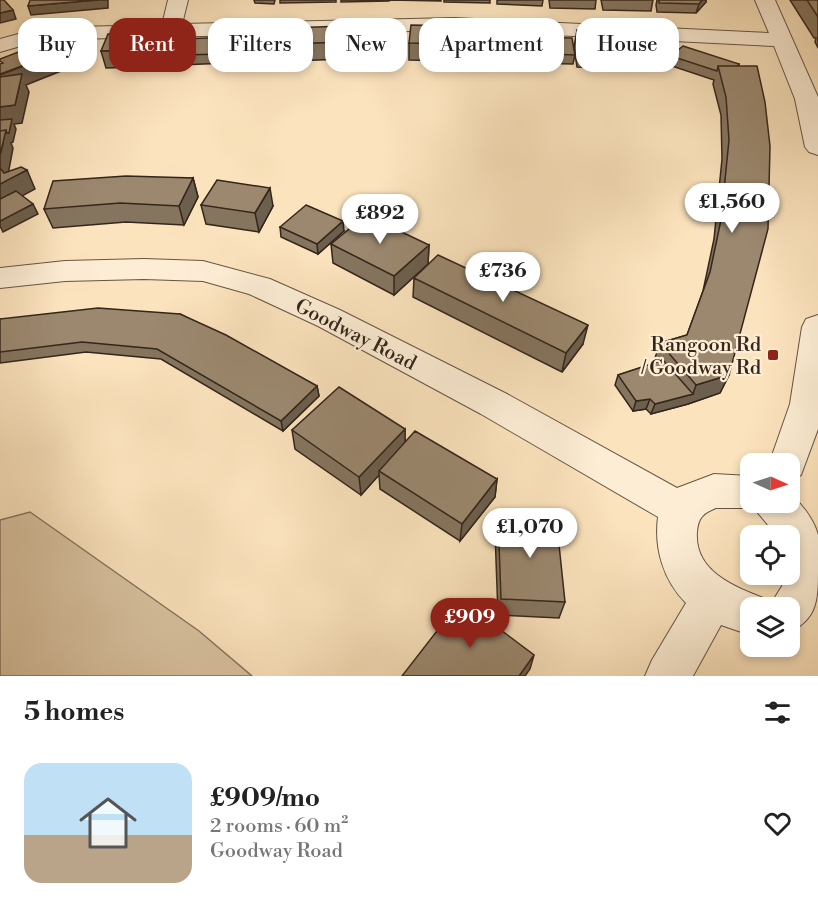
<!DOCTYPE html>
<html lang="en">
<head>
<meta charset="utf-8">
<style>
  :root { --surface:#fff; --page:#f2f2f2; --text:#222; --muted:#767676; --line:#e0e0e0; --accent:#8f2418 }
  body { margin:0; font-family:"Libre Bodoni",serif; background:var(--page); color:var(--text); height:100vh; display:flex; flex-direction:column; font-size:22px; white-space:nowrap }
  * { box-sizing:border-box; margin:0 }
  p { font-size:20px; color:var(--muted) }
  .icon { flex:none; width:33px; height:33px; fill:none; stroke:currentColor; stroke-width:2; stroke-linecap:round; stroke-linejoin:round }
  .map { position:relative; height:676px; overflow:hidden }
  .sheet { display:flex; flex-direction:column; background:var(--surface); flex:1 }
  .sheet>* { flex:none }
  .banner { position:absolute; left:18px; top:18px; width:783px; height:54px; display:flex; gap:12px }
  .needle { width:39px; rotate:93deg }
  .buttons { position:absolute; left:740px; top:453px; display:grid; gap:12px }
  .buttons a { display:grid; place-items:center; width:60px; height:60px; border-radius:12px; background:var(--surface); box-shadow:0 3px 9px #0003; font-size:30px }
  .price { position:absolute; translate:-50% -51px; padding:0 14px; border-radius:21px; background:#fff; color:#222; font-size:20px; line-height:39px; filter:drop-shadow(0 2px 3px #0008) }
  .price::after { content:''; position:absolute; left:50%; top:36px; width:18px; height:14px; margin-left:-9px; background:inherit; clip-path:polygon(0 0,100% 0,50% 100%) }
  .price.selected { background:var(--accent); color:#fff }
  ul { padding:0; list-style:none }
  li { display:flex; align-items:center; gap:18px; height:150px; padding:0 24px }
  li+li { border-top:2px solid var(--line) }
  li span { display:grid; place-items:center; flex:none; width:168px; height:120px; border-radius:18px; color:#555 }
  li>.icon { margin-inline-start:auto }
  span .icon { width:72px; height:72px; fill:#fffc; stroke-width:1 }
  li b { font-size:26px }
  h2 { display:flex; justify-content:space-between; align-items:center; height:72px; padding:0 24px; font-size:26px }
  .pill { padding:0 21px; border-radius:18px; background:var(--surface); box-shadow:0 3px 9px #0003; font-size:21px; line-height:54px }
  .pill.selected { background:var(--accent); color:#fff }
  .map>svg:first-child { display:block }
</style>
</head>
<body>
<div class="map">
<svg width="818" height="676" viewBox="0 0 818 676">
  <rect width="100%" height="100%" fill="#fbe3bd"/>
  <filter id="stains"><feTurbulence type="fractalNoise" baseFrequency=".00333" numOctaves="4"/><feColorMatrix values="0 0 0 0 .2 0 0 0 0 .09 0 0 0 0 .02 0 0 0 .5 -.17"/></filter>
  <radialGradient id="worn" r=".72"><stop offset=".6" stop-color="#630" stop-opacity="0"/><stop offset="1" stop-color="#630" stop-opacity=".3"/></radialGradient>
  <path fill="#d9c3a1" stroke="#86745e" stroke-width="1.5" d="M30,512l169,119 53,45h-252v-156z"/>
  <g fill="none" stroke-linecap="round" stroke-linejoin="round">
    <defs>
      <path id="street" d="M168,0h20l-6,24 272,-6 315,15 -14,-33h20l43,97v58l-9,-3 -4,-5 -10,-48 -21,-53 -320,-16 -381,9 -42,4 -31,9v-13l29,-8 44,-4 89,-2z
        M144,259l59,2 67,18 70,31 167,84 170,94 37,-14 36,2v26h39v-9c12,10 25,26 29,42 0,9 0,22 0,32 0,32 0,52 -29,65v-24h-39v27l-29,-10 -28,51h-48l7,-16 34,-57c-23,-23 -32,-55 -28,-86l-177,-103 -163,-88 -69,-32 -46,-13 -59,-2 -79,2 -65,7v-20l65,-7zM716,508h38l23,28h12v38h-5l-2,12 -13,21 -3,-8c-31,-12 -72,-27 -69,-67 1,-14 6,-19 19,-24z
        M818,315v114l-17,46 -12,5v-16h-20l21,-60 12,-77 4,-8z"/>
    </defs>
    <use href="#street" stroke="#654" stroke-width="2"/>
    <use href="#street" fill="#fcedd4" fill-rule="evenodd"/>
  </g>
  <path fill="#85755f" stroke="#34261b" stroke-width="1.5" d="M254,0h21l-1,4 -19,-1z
    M280,0h56v2l-56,1z
    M341,0h48v1l-48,1z
    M389,0h52v1z
    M444,0h46v3l-46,-1z
    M497,0h46l-1,6 -45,-2z
    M549,0h47l-1,9 -45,-1z
    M601,0h52l-2,11 -48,-1z
    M657,0h49v2l-10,11 -39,-1 -1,-7z
    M790,0h28v48l-3,-6 1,-4h-2z
    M344,26l1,33 -55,2 -2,-17z
    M458,26l-1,35 -48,-1v-17z
    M577,30l61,22 -4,18 -57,-3 -3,-20z
    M470,35l45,17 -1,9 -45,-2z
    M523,37l52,18 -2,9 -49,-1 -2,-17z
    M403,41l1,17 -52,2 -1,-18z
    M282,45l-2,15 -39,1 -2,-10z
    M231,47l-3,16 -49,2 -1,-8 -3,9 -69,2 -5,-17z
    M671,56l68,8 -10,311 -9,18 -32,11 -37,10 -5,-5 -13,2 -18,-26 3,-10 37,-12 -1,-2 6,-18 27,-8 16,-44 11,-52 8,-80 -1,-44 -8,-31 1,-4 -45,-15z
    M193,178l5,19 -14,28 -58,-3 -73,6 -9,-19z
    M201,205l72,1 -14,26 -53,-8z
    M280,227l64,4 -26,23 -37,-17z
    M331,244l98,1 -1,19 -34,31 -61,-32z
    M414,278l169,66 -21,28 -149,-75z
    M180,314l137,72 2,10 -36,35 -122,-72 -75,-7 -86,11v-44z
    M405,429v13l92,37 -2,18 -35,44 -80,-52 -1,-14 -18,20 -66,-46 -3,-19z
    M498,515l67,87 -6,16 -61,-3 -3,-83z"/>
  <path fill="#6c5f4e" stroke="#34261b" stroke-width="1.5" d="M97,0h11v8l-77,7 -3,-9z
    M702,0h4v2l-10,11 3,-9z
    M13,10l3,9 -16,4v-10z
    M344,26l1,17v16l-1,-17z
    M176,32l4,18 -5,16 -4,-17z
    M280,36l2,9 -2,15 -1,-9z
    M230,37l1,10 -3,16 -1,-9z
    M65,50l6,17 -45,18 3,7 -7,31 -8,1 2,5 -3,13 -2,1 2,5 -6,32 20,-10 8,19 -35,19v-24l6,-3 -6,-12v-14l3,-11h-3v-10l5,-1 1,-3 1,3h2l1,-8 -10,1v-19l15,-2 4,-17 -11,5 -8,-18z
    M193,178l5,19 -14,28 -5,-19z
    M270,188l3,18 -14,26 -4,-19z
    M33,204l5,10 -35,18 -3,-6v-5z
    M343,221l1,10 -26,23 -1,-10z
    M429,245l-1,19 -34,31v-19z
    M588,325l-5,19 -21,28 4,-19z
    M729,375l-9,18 -32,11 -37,10 4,-10 38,-10 3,-9z
    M317,386l2,10 -36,35 -2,-10z
    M650,399l-4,10 -13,2 3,-10z
    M405,429v18l-26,24v4l-18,20 -2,-18z
    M497,479l-2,18 -35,44 2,-17z
    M534,655l-4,14 -5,7h-6z"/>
  <path fill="#9b886f" stroke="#34261b" stroke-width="1.5" d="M0,0h4l9,10 -13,3z
    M30,0h67l-69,6z
    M659,0h43l-3,4 -40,-1z
    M807,0h11v17z
    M402,25l1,16 -52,1v-16z
    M411,25l47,1v18l-49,-1z
    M344,26v16l-56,2 1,-16z
    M577,30l56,2 5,20 -58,-2z
    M176,32l-5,17 -70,2 7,-17z
    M470,35l45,2v15l-46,-2z
    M280,36l-1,15h-40l3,-14z
    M230,37l-3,17 -50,1 5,-16z
    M523,37l49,1 3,17 -50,-2z
    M50,40l15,10 -65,24v-10l3,-1 -3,-2v-2z
    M683,46l56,18 -2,2h-19l-1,5 -46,-15z
    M718,66h39l8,36 5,44 -2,83 -39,146 -33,10 -36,-42 27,-8 23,-63 11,-52 8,-80 -3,-43z
    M22,74l-7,31 -15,2v-30z
    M12,119l-3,14h-2l-1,-3 -6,1v-11z
    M6,130l-6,25v-24z
    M21,167l6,3 -27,14v-16l4,5z
    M126,176l67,2 -14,28 -59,-3 -76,6 9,-28z
    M217,180l53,8 -15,25 -54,-8z
    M16,191l17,13 -33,17v-22z
    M306,205l37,16 -26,23 -37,-17z
    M366,215l63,30 -35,31 -63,-32z
    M438,255l150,70 -22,28 -152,-75z
    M98,308l82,6 46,21 91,51 -36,35 -124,-72 -75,-7 -82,10v-33z
    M663,360l30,34 -38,10 -5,-5 -14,2 -18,-26z
    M339,387l66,42 -46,48 -67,-47z
    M415,431l82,48 -35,45 -83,-53z
    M498,515l58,1 9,86 -64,-3z
    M461,600l73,55 -15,21h-117z"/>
  <rect fill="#8f2418" stroke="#fcedd4" stroke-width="2" x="767" y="349" width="12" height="12" rx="3"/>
  <g text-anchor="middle" stroke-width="4.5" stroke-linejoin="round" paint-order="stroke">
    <g font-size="20" fill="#34261b" stroke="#fcedd4">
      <text transform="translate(356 334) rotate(27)" y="7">Goodway Road</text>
    </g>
    <g font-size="20" fill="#34261b" stroke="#fcedd4" text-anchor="end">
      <text x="761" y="351">Rangoon Rd<tspan x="761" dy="23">/ Goodway Rd</tspan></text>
    </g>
  </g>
  <rect width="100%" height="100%" filter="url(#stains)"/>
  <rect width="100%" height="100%" fill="url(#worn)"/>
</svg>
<div class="buttons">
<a><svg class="needle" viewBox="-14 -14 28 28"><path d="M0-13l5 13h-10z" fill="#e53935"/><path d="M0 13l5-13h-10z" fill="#767676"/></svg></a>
<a><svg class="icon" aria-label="locate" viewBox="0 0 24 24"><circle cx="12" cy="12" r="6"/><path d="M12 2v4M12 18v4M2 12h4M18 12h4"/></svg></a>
<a><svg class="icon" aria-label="layers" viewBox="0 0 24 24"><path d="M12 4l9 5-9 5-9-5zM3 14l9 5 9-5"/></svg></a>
</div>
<b class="price" style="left:732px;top:234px">£1,560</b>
<b class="price" style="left:380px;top:245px">£892</b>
<b class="price" style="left:503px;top:303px">£736</b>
<b class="price" style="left:530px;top:559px">£1,070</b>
<b class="price selected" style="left:470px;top:649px">£909</b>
<div class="banner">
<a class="pill">Buy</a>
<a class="pill selected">Rent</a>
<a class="pill">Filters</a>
<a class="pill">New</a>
<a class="pill">Apartment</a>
<a class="pill">House</a>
</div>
</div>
<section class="sheet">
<h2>5 homes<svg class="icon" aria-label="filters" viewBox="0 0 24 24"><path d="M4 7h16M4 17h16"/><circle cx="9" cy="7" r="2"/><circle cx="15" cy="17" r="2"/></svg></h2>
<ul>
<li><span style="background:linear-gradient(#bfe0f5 60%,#b9a48a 0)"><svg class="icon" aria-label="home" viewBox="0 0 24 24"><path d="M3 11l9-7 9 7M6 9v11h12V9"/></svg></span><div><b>£909/mo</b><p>2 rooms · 60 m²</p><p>Goodway Road</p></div><svg class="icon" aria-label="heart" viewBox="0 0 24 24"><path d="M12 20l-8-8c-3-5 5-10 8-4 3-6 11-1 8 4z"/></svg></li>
</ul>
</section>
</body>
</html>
